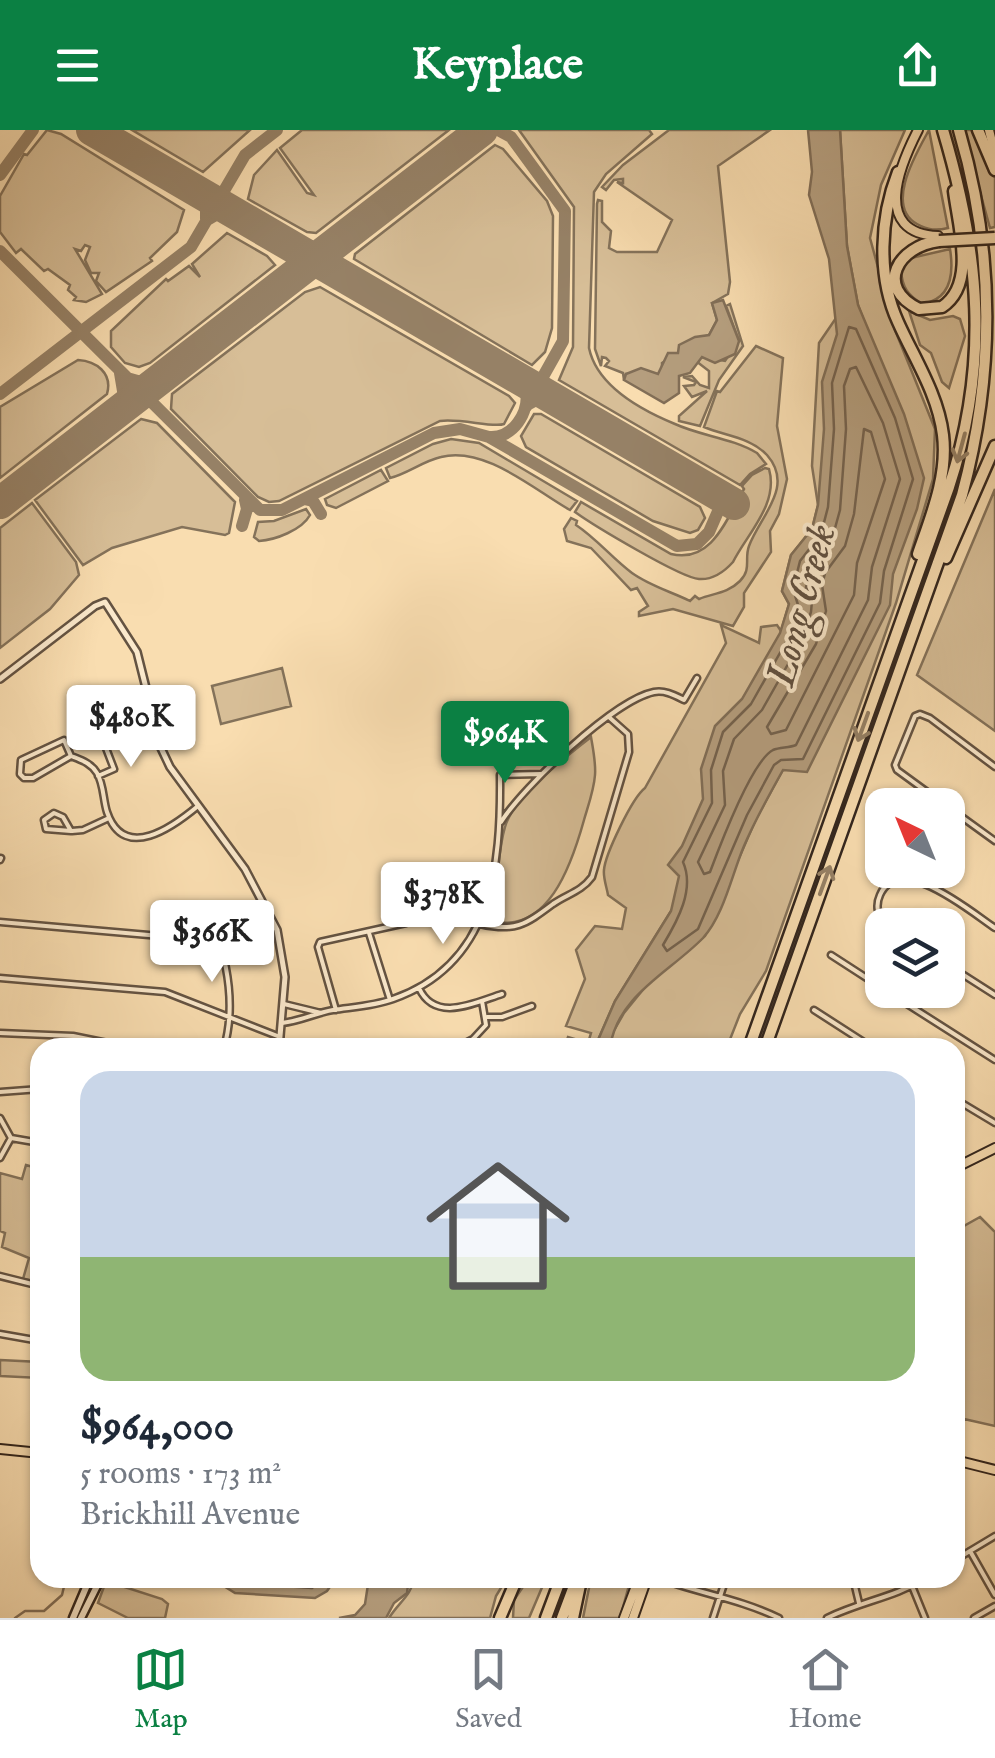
<!DOCTYPE html>
<html lang="en">
<head>
<meta charset="utf-8">
<style>
  :root { --surface:#fff; --page:#f6f6f7; --text:#1f2937; --muted:#747a83; --line:#e0e1e3; --accent:#0b8043 }
  body { margin:0; font-family:"IM FELL English",serif; background:var(--page); color:var(--text); height:100vh; display:flex; flex-direction:column; font-size:38px; white-space:nowrap }
  * { box-sizing:border-box; margin:0 }
  p { font-size:32px; color:var(--muted) }
  .icon { flex:none; width:55px; height:55px; fill:none; stroke:currentColor; stroke-width:2; stroke-linecap:round; stroke-linejoin:round }
  .map { position:relative; flex:1; overflow:hidden }
  .sheet { position:absolute; left:30px; top:908px; width:935px; height:550px; display:flex; flex-direction:column; background:var(--surface); border-radius:30px; box-shadow:0 2px 8px #0004 }
  .sheet>* { flex:none }
  .needle { width:65px; rotate:317deg }
  .buttons { position:absolute; left:865px; top:658px; display:grid; gap:20px }
  .buttons a { display:grid; place-items:center; width:100px; height:100px; border-radius:20px; background:var(--surface); box-shadow:0 2px 8px #0004; font-size:50px }
  .price { position:absolute; translate:-50% -85px; padding:0 22px; border-radius:10px; background:#fff; color:#222; font-size:32px; line-height:65px; filter:drop-shadow(0 2px 5px #0008) }
  .price::after { content:''; position:absolute; left:50%; top:60px; width:30px; height:22px; margin-left:-15px; background:inherit; clip-path:polygon(0 0,100% 0,50% 100%) }
  .price.current { background:var(--accent); color:#fff }
  ul { padding:0; list-style:none }
  li { display:grid; align-content:center; gap:20px; height:530px; padding:0 50px }
  li span { display:grid; place-items:center; height:310px; border-radius:30px; color:#555 }
  li>.icon { margin-inline-start:auto }
  span .icon { width:180px; height:180px; fill:#fffc; stroke-width:1 }
  li b { font-size:42px }
  header { display:flex; justify-content:space-between; align-items:center; height:130px; padding:0 50px; background:var(--accent); color:#fff; font-size:45px; font-weight:800 }
  .tabs { display:flex; justify-content:space-around; align-items:center; height:140px; border-top:2px solid var(--line); background:var(--surface); font-size:28px; color:var(--muted) }
  .tabs a { display:grid; justify-items:center; gap:5px }
  .tabs .current { color:var(--accent) }
  .map>svg:first-child { display:block }
</style>
</head>
<body>
<header><svg class="icon" aria-label="menu" viewBox="0 0 24 24"><path d="M4 6h16M4 12h16M4 18h16"/></svg>Keyplace<svg class="icon" aria-label="share" viewBox="0 0 24 24"><path d="M12 15V3M7 8l5-5 5 5M5 13v7h14v-7"/></svg></header>
<div class="map">
<svg width="995" height="1488" viewBox="0 0 995 1488">
  <rect width="100%" height="100%" fill="#f9ddb0"/>
  <filter id="stains"><feTurbulence type="fractalNoise" baseFrequency=".002" numOctaves="4"/><feColorMatrix values="0 0 0 0 .2 0 0 0 0 .09 0 0 0 0 .02 0 0 0 .5 -.17"/></filter>
  <radialGradient id="worn" r=".72"><stop offset=".6" stop-color="#630" stop-opacity="0"/><stop offset="1" stop-color="#630" stop-opacity=".3"/></radialGradient>
  <path fill="#d7be97" stroke="#84725a" stroke-width="2.5" d="M47,0l14,4 123,76 -7,22 -27,26 2,3 -46,31 -10,-11 3,-8h-8l-6,-13 5,-13 -5,-2 -4,6 -6,-2 27,45 -16,8 -12,-2 2,-3 -8,-7 2,-5 -22,-16 -4,2 -23,-22 -5,4 -16,-21v-36l24,-42 3,1z
    M132,0h118l-47,42z
    M302,0h147l-133,103 -9,-1 -59,-33 6,-24 23,-25 30,43 7,2 -34,-47z
    M519,0h130l3,4 -46,40 -12,18 -5,156c8,38 52,62 86,76 26,12 57,14 82,29l9,11 -16,10 -10,11 -181,-105 14,-33 1,-140z
    M669,0h101l-52,36 12,116 -2,12 -16,9 5,17 -8,15 -47,28v8l-4,3h-32l-2,6 -1,-7 -18,-7 4,-5 -3,-3 -4,-1 -1,9 -6,-17 2,-145 1,-4 4,1v21l9,9 -2,17 8,4h40l15,-32 -55,-38 6,1v-4l-9,1 -8,10 -4,-3 21,-22z
    M840,0h65l-24,55 -11,53 25,92 40,99 -2,50 -37,124 -130,368 -26,43 -13,33 -117,1 2,-14 12,-21 26,-32 55,-45 51,-117 53,-97 68,-366 -19,-51 -11,-59z
    M929,0l19,98c-12,3 -20,2 -31,-4 -33,-18 0,-72 12,-94z
    M963,0h9l23,47v50l-5,1z
    M495,15l8,4 44,52 6,15 -1,112 -7,24 -13,13 -178,-106 1,-5z
    M227,103l40,23 8,9 -125,98 -11,4 -14,-4 -14,-16v-16l55,-52 2,2 21,-15 11,11 -8,-13z
    M950,119c4,25 1,50 -27,55 -15,-8 -21,-17 -22,-34l10,-12z
    M320,157l189,109 6,7 -11,21c-11,4 -44,-6 -64,-3l-161,80 -10,1 -11,-5 -87,-88 1,-15 133,-102z
    M730,174l13,42 -24,34 -19,46 -21,-5v-5l28,-25 -15,6 -8,-11 10,-1 2,-3 -13,-5 9,-1 8,9 9,3v-17l-13,-10 6,-4 23,4 14,-20 -13,-35z
    M909,181l21,9 23,-4 7,3 5,17 -16,52 -7,-6 -11,-29 -11,-8z
    M836,188l14,23 -49,361 -186,299 -20,46 -31,1 4,-11 20,6 3,-10 -25,-7 19,-47 -9,-29 19,-24 27,3 4,-21 -18,-13c-1,-7 -5,-17 -4,-25 1,-15 28,-72 41,-82l81,-145 -5,-18 38,18 2,-16 16,-2 4,6 8,-27 -7,-13 9,-36 21,-26 6,-24 -6,-39 7,-123z
    M756,216l27,12 -6,68 10,53 -8,35 -9,17 1,21 -27,41v14l-11,19 -60,-17 -34,7v-4l9,-6 -11,-18 -6,2 -40,-42 -24,-7 -3,-12 7,-11 6,3 -1,4c21,14 36,33 56,48 18,13 40,19 58,28l5,-5 4,3c14,-6 28,-5 41,-18 12,-12 4,-22 9,-35 11,-30 46,-59 18,-91 -17,-18 -42,-19 -63,-28l13,-36 3,1z
    M78,230c18,1 35,13 29,34l-107,84v-71z
    M534,284h7l159,93 5,11 -7,12 -8,3 -37,-12 -127,-74 -5,-11z
    M141,289l16,4 78,79 -6,31 -4,2 -43,-8 -70,21 -29,17 -48,-65z
    M451,309l28,4 98,58 -7,9c-37,-21 -85,-64 -129,-53 -18,4 -34,17 -51,21l-4,-10 47,-24z
    M765,338l4,1c10,35 -22,65 -36,93 -9,10 -20,18 -34,17 -18,-1 -106,-54 -124,-67l6,-10 90,52c41,10 56,-36 73,-65l-2,-3 10,-11z
    M381,340l7,11 -52,27 -9,-3 -2,-6z
    M995,359v242l-78,-56z
    M32,373l44,59 3,13 -29,34 -50,39v-120z
    M306,379l4,6c-8,15 -35,25 -51,26l-5,-4 4,-15 16,-1z
    M282,538l9,38 -70,18 -9,-38z
    M591,607c2,12 5,26 4,38 -1,15 -7,31 -11,45 -12,43 -36,118 -96,100 12,-31 8,-63 17,-93 9,-32 60,-69 86,-90z
    M26,1035l14,4v113l-17,-3 6,-21 -27,-11 3,-14 -5,-2v-58l22,6z
    M980,1087l15,15v194l-31,-7 -2,6 -7,-2v-192z
    M0,1230l40,2v16l-40,-2z
    M414,1448h93l-11,18 -6,22h-101c9,-15 23,-23 25,-40z
    M529,1448h17l-17,40h-16l1,-18z
    M591,1448h40l-11,40h-37z
    M106,1451l56,18 6,5 -3,14h-37l-30,-15z"/>
  <path fill="#b59e7e" stroke="#816e57" stroke-width="2.5" d="M808,0h32l7,116 11,59 46,109 20,64 -7,31 -24,65 -3,31 -83,167 -24,-2c-14,25 -28,50 -39,76 -12,28 -20,69 -41,92 -33,34 -85,57 -93,109h-15l20,-46 56,-90 8,-35 -11,-11 14,-19 21,-47 -2,-30 14,-43 27,-27 38,-66 9,-29 -7,-13 9,-36 21,-26 6,-24 6,-76 -2,-47 15,-48 -8,-75 -20,-64 3,-23z
    M723,170l16,41 -4,13 -20,9 -13,-6 -12,16 -11,3v17l-15,10 -40,-23 2,-6 15,-6 17,6 10,-21h10l1,-8 16,-8 14,-2 8,-15 -5,-17z
    M211,1448h125l-9,13 -12,7 -80,-5z
    M369,1448h40l-2,15 -13,10 -8,15h-47l16,-3 10,-11z"/>
  <g fill="none" stroke-linecap="round" stroke-linejoin="round">
    <path stroke="#74624e" stroke-width="2.5" d="M849,197l7,2 39,89 18,61 -29,92 -4,32 -77,156 -22,1 -7,5 -27,50 -49,114 -31,22 -4,-6c15,-25 32,-56 20,-83l29,-59 -1,-33 12,-38 28,-28 38,-67 10,-29 -6,-19 7,-28 21,-27 7,-27 6,-78 -2,-46z
      M856,237l27,56 17,56 -28,88 -4,33 -72,145c-7,3 -16,2 -23,5 -21,11 -54,98 -63,122l-6,2 -6,-12 27,-57 -2,-34 11,-32 28,-29 38,-67 11,-31 1,-11 -6,-14 5,-21 21,-27 8,-29 6,-81 -2,-43 6,-17z
      M864,299l7,3 14,47 -28,84 -3,32 -68,135 -15,4 -4,-7 49,-83 10,-33 -4,-26 3,-12 20,-27 9,-32z
      M229,1448l10,5 73,5 12,-10"/>
    <path stroke="#816e57" stroke-width="2.5" d="M15,1488l10,-7h19l18,-16 4,-17"/>
    <path stroke="#968166" stroke-width="12" d="M498,0l13,7 54,74 -2,130 -37,66
      M476,5l12,-5
      M0,45l33,-45
      M198,63l8,13v13
      M207,90l12,-7 17,1
      M0,121l260,259h22l152,-77 26,-4 29,8 188,109 20,-2 12,-12 10,-23 -9,-19
      M127,248l18,5 17,-5
      M0,264l191,-147 54,-92 32,-25
      M527,275l11,-6h15
      M112,287l12,-20 -4,-24
      M489,307c24,2 41,-25 37,-47l-10,-13
      M304,369l9,2 8,13
      M242,396l5,-17 -2,-9"/>
    <path stroke="#968166" stroke-width="32" d="M92,0l642,374
      M0,373l482,-373"/>
    <defs>
      <path id="minor" d="M64,610l7,16 -38,22h-9l-4,-4 1,-14z
        M71,626c10,4 20,7 26,17 7,12 6,27 10,39 17,51 67,14 91,-6
        M98,646l16,-7 -10,-26
        M945,675l-48,-35 -2,-5 20,-49 5,-2 10,4 65,49
        M948,677l47,34
        M54,683l9,4 8,14 -25,-2 -2,-9z
        M501,692c22,-35 113,-122 153,-130 11,-2 20,3 30,8l13,-22
        M72,701l11,-1 26,-12
        M0,730l1,-2
        M0,792l160,14 63,13
        M480,794c35,8 45,1 73,-20 14,-10 28,-12 39,-27l37,-125 -1,-18 -18,-16
        M214,795c14,39 22,81 10,123
        M884,795c-6,-10 -9,-19 -4,-30 19,-44 91,17 115,33
        M369,803l21,67
        M831,825l51,33
        M948,835l47,30
        M0,848l165,14 115,45
        M419,858c16,35 55,15 83,6
        M885,860l110,70
        M284,874l37,9
        M336,880l-18,-63 2,-5 86,-19
        M814,880l59,38
        M487,887h15l30,-11
        M282,893c19,-2 33,-10 51,-13 20,-3 41,-4 60,-11 100,-35 108,-133 107,-224l41,-1
        M0,903l73,3 59,12
        M333,914l1,4
        M456,918l17,-9 13,-14 -4,-24
        M0,962l40,-3
        M955,969l40,24
        M0,988l11,20
        M11,1008l29,5
        M0,1028l11,-20
        M0,1146l40,10
        M0,1204l40,7
        M970,1421l25,44
        M955,1430l40,-24
        M658,1448c40,15 82,21 121,40
        M853,1448l6,25
        M912,1456l13,32
        M713,1488l13,-40
        M827,1488c35,-17 66,-20 99,-40
        M974,1488l21,-12"/>
      <path id="tertiary" d="M0,549l95,-73 10,-4 32,50 24,96 9,19 75,102 32,61 8,47 -6,71"/>
      <path id="secondary" d="M73,1488l17,-40
        M81,1488l20,-40"/>
      <path id="primary" d="M918,0c-18,35 -47,103 20,106
        M989,0l6,24
        M955,1038l40,-20
        M0,1319l40,4
        M955,1330l40,10
        M624,1488l15,-40
        M633,1488l14,-40"/>
      <path id="motorway" d="M978,0l17,40
        M898,42c-18,46 -21,104 0,150 16,36 40,72 45,113 5,41 -12,81 -25,119
        M939,111c-41,5 -65,46 -20,68l23,-2c35,-23 16,-82 12,-116
        M946,428l49,-112
        M749,918l200,-561c41,-124 31,-233 -6,-357
        M765,918l197,-553c33,-122 33,-243 -3,-365
        M500,1488l17,-40
        M546,1488l15,-40
        M562,1488l15,-40
        M573,1488l7,-33"/>
    </defs>
    <use href="#minor" stroke="#645342" stroke-width="9"/>
    <use href="#tertiary" stroke="#645342" stroke-width="10"/>
    <use href="#secondary" stroke="#32251d" stroke-width="11"/>
    <use href="#primary" stroke="#32251d" stroke-width="12"/>
    <use href="#motorway" stroke="#32251d" stroke-width="15"/>
    <use href="#minor" stroke="#fbe9cc" stroke-width="4"/>
    <use href="#tertiary" stroke="#fbe9cc" stroke-width="5"/>
    <use href="#secondary" stroke="#fbe9cc" stroke-width="6"/>
    <use href="#primary" stroke="#f9ddb0" stroke-width="8"/>
    <use href="#motorway" stroke="#f9ddb0" stroke-width="10"/>
    <defs>
      <path id="motorway-bridge" d="M939,111l56,-3"/>
    </defs>
    <use href="#motorway-bridge" stroke="#32251d" stroke-width="15" stroke-linecap="butt"/>
    <use href="#motorway-bridge" stroke="#f9ddb0" stroke-width="10"/>
  </g>
  <defs><path id="oneway-shaft" d="M-6 0H5M1.5-3L5.5 0L1.5 3" fill="none" stroke-width="1.6" stroke-linecap="round" stroke-linejoin="round" transform="scale(2.5)"/></defs>
  <g stroke="#968166">
    <use href="#oneway-shaft" transform="translate(961 318) rotate(105)"/>
    <use href="#oneway-shaft" transform="translate(863 597) rotate(110)"/>
    <use href="#oneway-shaft" transform="translate(825 750) rotate(-70)"/>
  </g>
  <g text-anchor="middle" stroke-width="8" stroke-linejoin="round" paint-order="stroke">
    <g font-size="42" font-style="italic" fill="#604f3f" stroke="#fbe9cc">
      <text transform="translate(799 475) rotate(-75)" y="15">Long Creek</text>
    </g>
  </g>
  <rect width="100%" height="100%" filter="url(#stains)"/>
  <rect width="100%" height="100%" fill="url(#worn)"/>
</svg>
<div class="buttons">
<a><svg class="needle" viewBox="-14 -14 28 28"><path d="M0-13l5 13h-10z" fill="#e53935"/><path d="M0 13l5-13h-10z" fill="#747a83"/></svg></a>
<a><svg class="icon" aria-label="layers" viewBox="0 0 24 24"><path d="M12 4l9 5-9 5-9-5zM3 14l9 5 9-5"/></svg></a>
</div>
<b class="price" style="left:131px;top:640px">$480K</b>
<b class="price current" style="left:505px;top:656px">$964K</b>
<b class="price" style="left:443px;top:817px">$378K</b>
<b class="price" style="left:212px;top:855px">$366K</b>
<section class="sheet">
<ul>
<li><span style="background:linear-gradient(#c9d6e8 60%,#8fb573 0)"><svg class="icon" aria-label="home" viewBox="0 0 24 24"><path d="M3 11l9-7 9 7M6 9v11h12V9"/></svg></span><div><b>$964,000</b><p>5 rooms · 173 m²</p><p>Brickhill Avenue</p></div></li>
</ul>
</section>
</div>
<nav class="tabs">
<a class="current"><svg class="icon" aria-label="map" viewBox="0 0 24 24"><path d="M3 6l6-2 6 2 6-2v14l-6 2-6-2-6 2zM9 4v14M15 6v14"/></svg>Map</a>
<a><svg class="icon" aria-label="saved" viewBox="0 0 24 24"><path d="M7 4h10v16l-5-4-5 4z"/></svg>Saved</a>
<a><svg class="icon" aria-label="home" viewBox="0 0 24 24"><path d="M3 11l9-7 9 7M6 9v11h12V9"/></svg>Home</a>
</nav>
</body>
</html>
